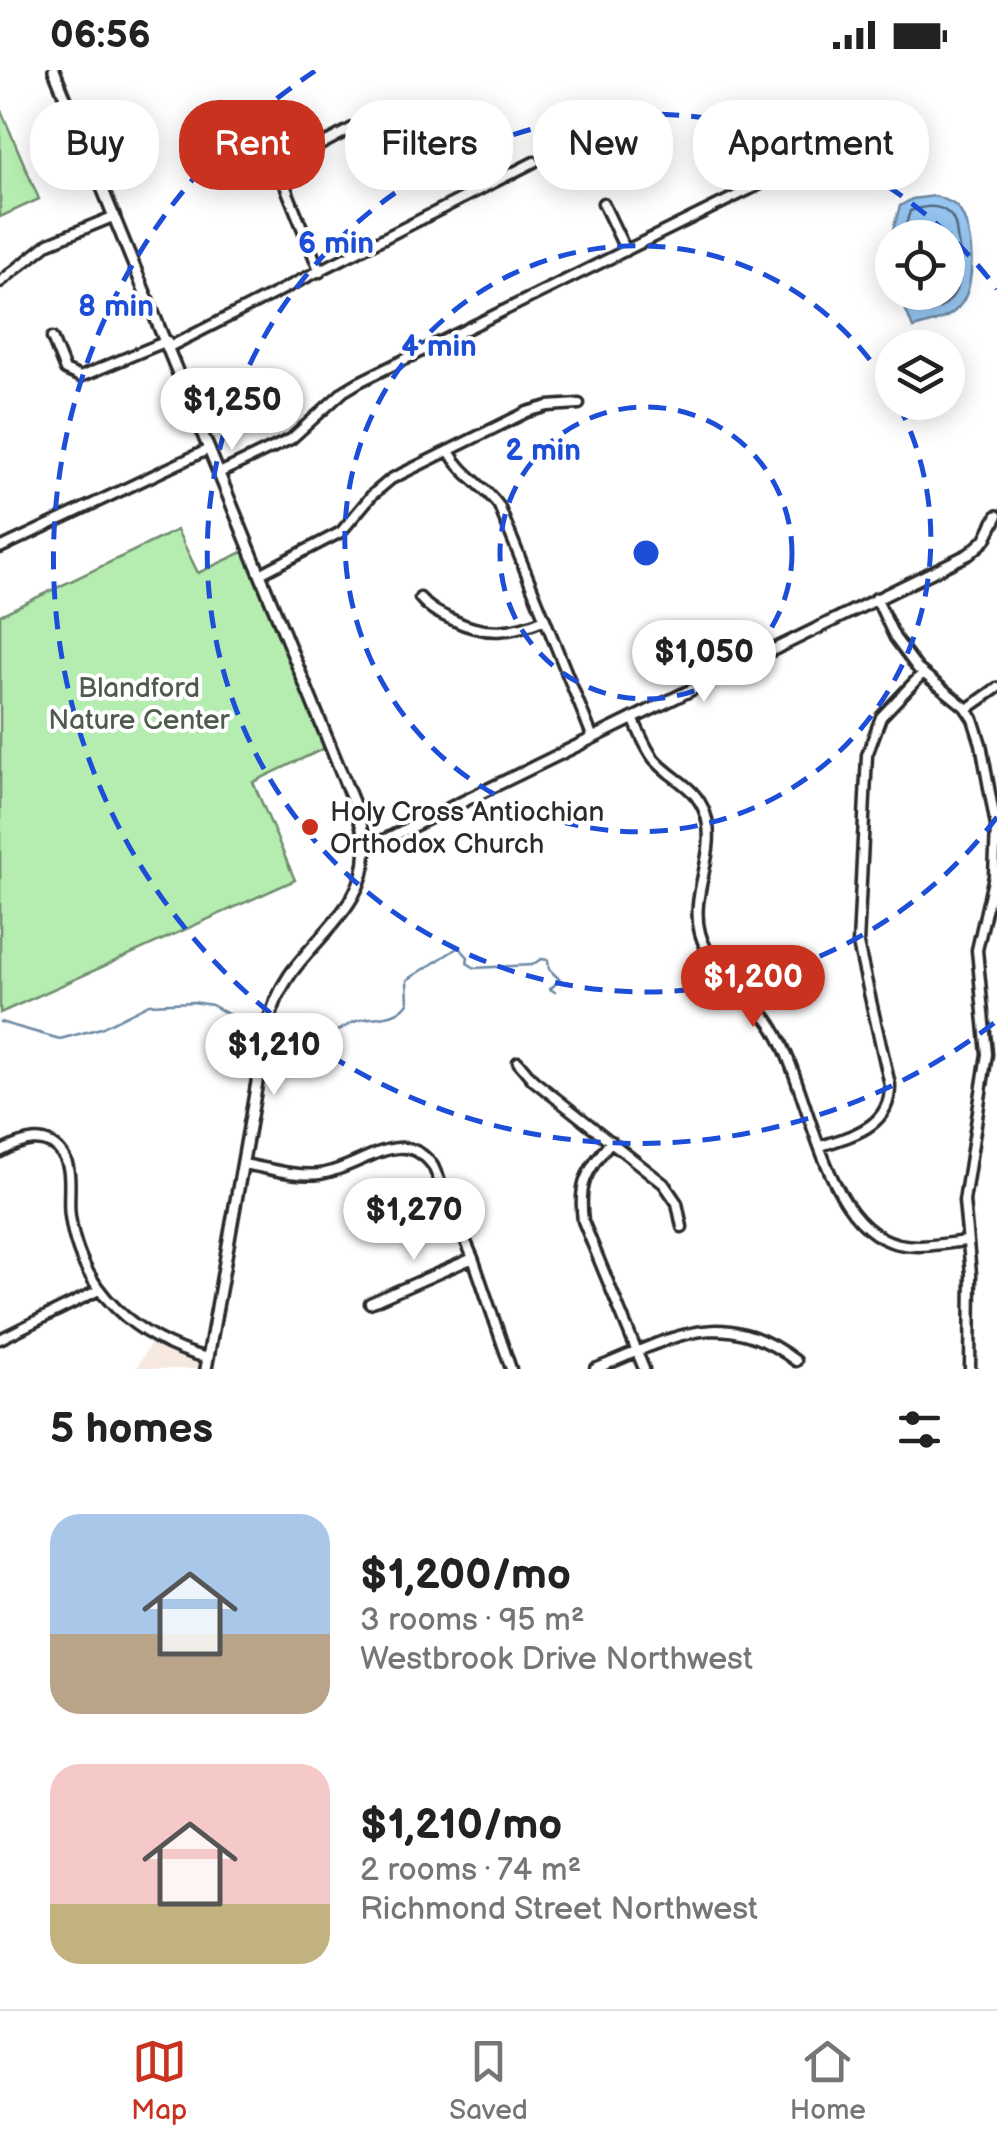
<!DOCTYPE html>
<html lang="en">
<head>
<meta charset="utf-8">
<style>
  :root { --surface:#fff; --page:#f2f2f2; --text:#222; --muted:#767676; --line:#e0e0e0; --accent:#c8321e }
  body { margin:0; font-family:"Balsamiq Sans",sans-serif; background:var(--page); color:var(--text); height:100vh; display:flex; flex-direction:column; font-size:38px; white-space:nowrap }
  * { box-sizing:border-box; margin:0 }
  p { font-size:32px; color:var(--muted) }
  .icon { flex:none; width:55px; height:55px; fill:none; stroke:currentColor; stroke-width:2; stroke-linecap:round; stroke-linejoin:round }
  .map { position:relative; height:1299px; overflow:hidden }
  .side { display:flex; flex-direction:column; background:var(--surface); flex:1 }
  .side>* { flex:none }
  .top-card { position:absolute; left:30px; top:30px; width:938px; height:90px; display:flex; gap:20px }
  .fabs { position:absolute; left:875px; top:150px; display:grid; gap:20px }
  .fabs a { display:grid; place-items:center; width:90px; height:90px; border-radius:50%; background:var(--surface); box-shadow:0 5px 25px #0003; font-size:50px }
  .price { position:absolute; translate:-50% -85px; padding:0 22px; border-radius:35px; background:#fff; color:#222; font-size:32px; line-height:65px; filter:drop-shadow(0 2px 5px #0008) }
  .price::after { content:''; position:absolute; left:50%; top:60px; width:30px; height:22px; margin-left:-15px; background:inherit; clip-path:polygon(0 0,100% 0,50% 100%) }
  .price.current { background:var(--accent); color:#fff }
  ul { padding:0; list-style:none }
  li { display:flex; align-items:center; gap:30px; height:250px; padding:0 50px }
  li span { display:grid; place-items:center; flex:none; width:280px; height:200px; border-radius:30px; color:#555 }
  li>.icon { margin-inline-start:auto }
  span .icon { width:120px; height:120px; fill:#fffc; stroke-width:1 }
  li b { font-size:42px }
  h2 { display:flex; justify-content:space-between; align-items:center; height:120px; padding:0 50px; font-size:42px }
  .pill { padding:0 35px; border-radius:40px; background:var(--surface); box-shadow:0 5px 25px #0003; font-size:35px; line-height:90px }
  .pill.current { background:var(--accent); color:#fff }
  .status { display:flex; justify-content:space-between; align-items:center; height:70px; padding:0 50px; background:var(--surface); direction:ltr }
  .status svg { height:28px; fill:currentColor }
  .dock { display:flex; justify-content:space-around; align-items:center; height:140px; border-top:2px solid var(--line); background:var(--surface); font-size:28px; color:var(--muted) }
  .dock a { display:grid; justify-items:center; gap:5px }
  .dock .current { color:var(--accent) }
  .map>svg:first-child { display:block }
</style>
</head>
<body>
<div class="status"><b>06:56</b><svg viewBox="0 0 49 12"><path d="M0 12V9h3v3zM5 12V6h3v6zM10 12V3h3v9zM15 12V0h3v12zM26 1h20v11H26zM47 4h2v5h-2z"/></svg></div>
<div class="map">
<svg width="997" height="1299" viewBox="0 0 997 1299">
  <rect width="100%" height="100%" fill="#fff"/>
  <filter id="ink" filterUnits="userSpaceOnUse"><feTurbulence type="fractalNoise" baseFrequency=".01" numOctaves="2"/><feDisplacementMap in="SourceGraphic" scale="20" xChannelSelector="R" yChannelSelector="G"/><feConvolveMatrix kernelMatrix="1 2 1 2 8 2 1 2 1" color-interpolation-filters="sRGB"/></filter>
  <g filter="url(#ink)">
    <path fill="#f7e8e0" d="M153,1269l54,19 -1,11h-70z"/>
    <path fill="#b5edb0" stroke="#708c6e" stroke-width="2.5" d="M0,38l39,91 -39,18z
      M177,460l21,43 47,-22 80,197 -72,34 42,98 -295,133v-398z"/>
    <path fill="#97c6f2" stroke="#6c88a2" stroke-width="2.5" d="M935,126c7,3 16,5 21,10 18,18 21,78 5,98 -11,16 -31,19 -48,24l-14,-35 49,-1v-54h-56v19v-24l8,-27 12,-7z"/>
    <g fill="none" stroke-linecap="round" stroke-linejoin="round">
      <path stroke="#56697b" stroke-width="2.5" d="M902,168l8,-27c12,-4 27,-8 38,2 9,7 8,20 10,30 8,33 0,67 -39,71l-9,-22"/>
      <path stroke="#6c88a2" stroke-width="2.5" d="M0,952l60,17 41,-11 48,-24 44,-2 19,3 46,26
        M278,958c18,2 29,12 47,13l7,-8c9,-2 14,-8 22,-11 18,-8 40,0 54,-19l-1,-23 52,-33 9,10 -1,6 8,5 57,-3 9,-6 7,1 1,9 11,11 -10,9 5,3"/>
      <defs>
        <path id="minor" d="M603,133l23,48
          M320,202l-38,-94 -1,-12 107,-57
          M0,212l49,-39 66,-27
          M52,268l13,32 15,7 87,-36
          M169,277l365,-185
          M449,381c12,23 35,34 50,55l94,232
          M219,403l72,-34 53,-48 15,-9 440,-217
          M0,478l209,-99
          M260,504l81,-42 31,-37 19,-16 136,-67 21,-6 31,-2
          M420,528c9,11 20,16 33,22 32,16 60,13 92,-1
          M876,528l19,40 23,31 47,38 8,12 8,25 15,82 -2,50 -17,74 10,104 -23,147 7,73 -1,95
          M967,639l30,-21
          M633,648c6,14 12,29 21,41 18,21 41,26 51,54 14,39 -16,80 -5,120 10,38 53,61 74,96 36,59 49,199 125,215 22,5 46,-1 68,-3
          M518,992l15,18 131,104 13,19 5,24
          M611,1071c-24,31 -33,40 -28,80l61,148
          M821,1076c33,-11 70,-20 69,-61l-32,-141 9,-189 14,-38 41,-43
          M0,1082c21,-11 46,-21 63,3 11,16 4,42 7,61 10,76 67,123 137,142
          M243,1094c24,4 52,13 77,10 40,-5 82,-51 113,-8l40,92 38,111
          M370,1233l103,-45
          M0,1269l99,-49
          M595,1299c76,-30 126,-66 201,-8"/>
        <path id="tertiary" d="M54,0l295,722c7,17 14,34 16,52 6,56 -49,92 -76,132 -11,16 -16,32 -22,50l-61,343
          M366,779l603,-295 16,-14 12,-24"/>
      </defs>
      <use href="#minor" stroke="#2b2b2b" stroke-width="15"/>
      <use href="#tertiary" stroke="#2b2b2b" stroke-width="16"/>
      <use href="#minor" stroke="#fff" stroke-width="8"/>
      <use href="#tertiary" stroke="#fff" stroke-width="9"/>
    </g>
  </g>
  <g fill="none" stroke="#1d4ed8" stroke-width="5" stroke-dasharray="18 12">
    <circle cx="646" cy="483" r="146"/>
    <path d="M898 334A293 293 0 1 1 892 323"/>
    <path d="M997 747A439 439 0 1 1 997 219"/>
    <path d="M994 953A585 585 0 1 1 315 1"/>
  </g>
  <circle fill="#c8321e" stroke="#fff" stroke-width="4" cx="310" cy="757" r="10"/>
  <g text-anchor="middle" stroke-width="8" stroke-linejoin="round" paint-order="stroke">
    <g font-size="28" fill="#4e5c4c" stroke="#fff">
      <text x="139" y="627">Blandford<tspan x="139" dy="32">Nature Center</tspan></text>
    </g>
    <g font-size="28" fill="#2b2b2b" stroke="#fff" text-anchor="start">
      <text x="330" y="751">Holy Cross Antiochian<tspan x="330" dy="32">Orthodox Church</tspan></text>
    </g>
  </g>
  <circle cx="646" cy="483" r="15" fill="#1d4ed8" stroke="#fff" stroke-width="5"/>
  <g font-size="30" text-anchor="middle" font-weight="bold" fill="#1d4ed8" stroke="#fff" stroke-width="8" stroke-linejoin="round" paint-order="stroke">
    <text x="336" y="183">6 min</text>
    <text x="116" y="246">8 min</text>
    <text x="439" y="286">4 min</text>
    <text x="543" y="390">2 min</text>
  </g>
</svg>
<div class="fabs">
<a><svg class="icon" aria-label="locate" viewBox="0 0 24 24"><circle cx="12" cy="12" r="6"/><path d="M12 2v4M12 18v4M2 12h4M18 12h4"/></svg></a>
<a><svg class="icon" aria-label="layers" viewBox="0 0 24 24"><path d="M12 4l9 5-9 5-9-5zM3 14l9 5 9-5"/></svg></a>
</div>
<b class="price" style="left:232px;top:383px">$1,250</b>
<b class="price" style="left:704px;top:635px">$1,050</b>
<b class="price current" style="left:753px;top:960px">$1,200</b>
<b class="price" style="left:274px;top:1028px">$1,210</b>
<b class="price" style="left:414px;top:1193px">$1,270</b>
<div class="top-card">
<a class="pill">Buy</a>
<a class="pill current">Rent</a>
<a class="pill">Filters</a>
<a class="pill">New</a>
<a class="pill">Apartment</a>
</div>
</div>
<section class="side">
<h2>5 homes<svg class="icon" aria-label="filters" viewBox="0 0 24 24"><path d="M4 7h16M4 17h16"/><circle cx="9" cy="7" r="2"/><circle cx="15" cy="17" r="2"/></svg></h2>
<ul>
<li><span style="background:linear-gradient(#a9c7e8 60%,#b9a48a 0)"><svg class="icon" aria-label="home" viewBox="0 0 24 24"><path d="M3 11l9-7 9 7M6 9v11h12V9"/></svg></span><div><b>$1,200/mo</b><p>3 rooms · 95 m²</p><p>Westbrook Drive Northwest</p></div></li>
<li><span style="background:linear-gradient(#f6c9c9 70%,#c2b280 0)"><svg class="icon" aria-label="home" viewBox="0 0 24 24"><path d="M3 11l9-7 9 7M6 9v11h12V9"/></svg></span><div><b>$1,210/mo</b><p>2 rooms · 74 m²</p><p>Richmond Street Northwest</p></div></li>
</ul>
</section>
<nav class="dock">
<a class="current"><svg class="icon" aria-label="map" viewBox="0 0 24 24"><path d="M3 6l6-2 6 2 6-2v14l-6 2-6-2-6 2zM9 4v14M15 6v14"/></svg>Map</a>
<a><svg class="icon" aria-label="saved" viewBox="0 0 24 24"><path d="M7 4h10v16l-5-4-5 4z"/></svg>Saved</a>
<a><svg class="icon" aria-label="home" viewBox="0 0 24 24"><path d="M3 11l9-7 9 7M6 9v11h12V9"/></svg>Home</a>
</nav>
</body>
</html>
